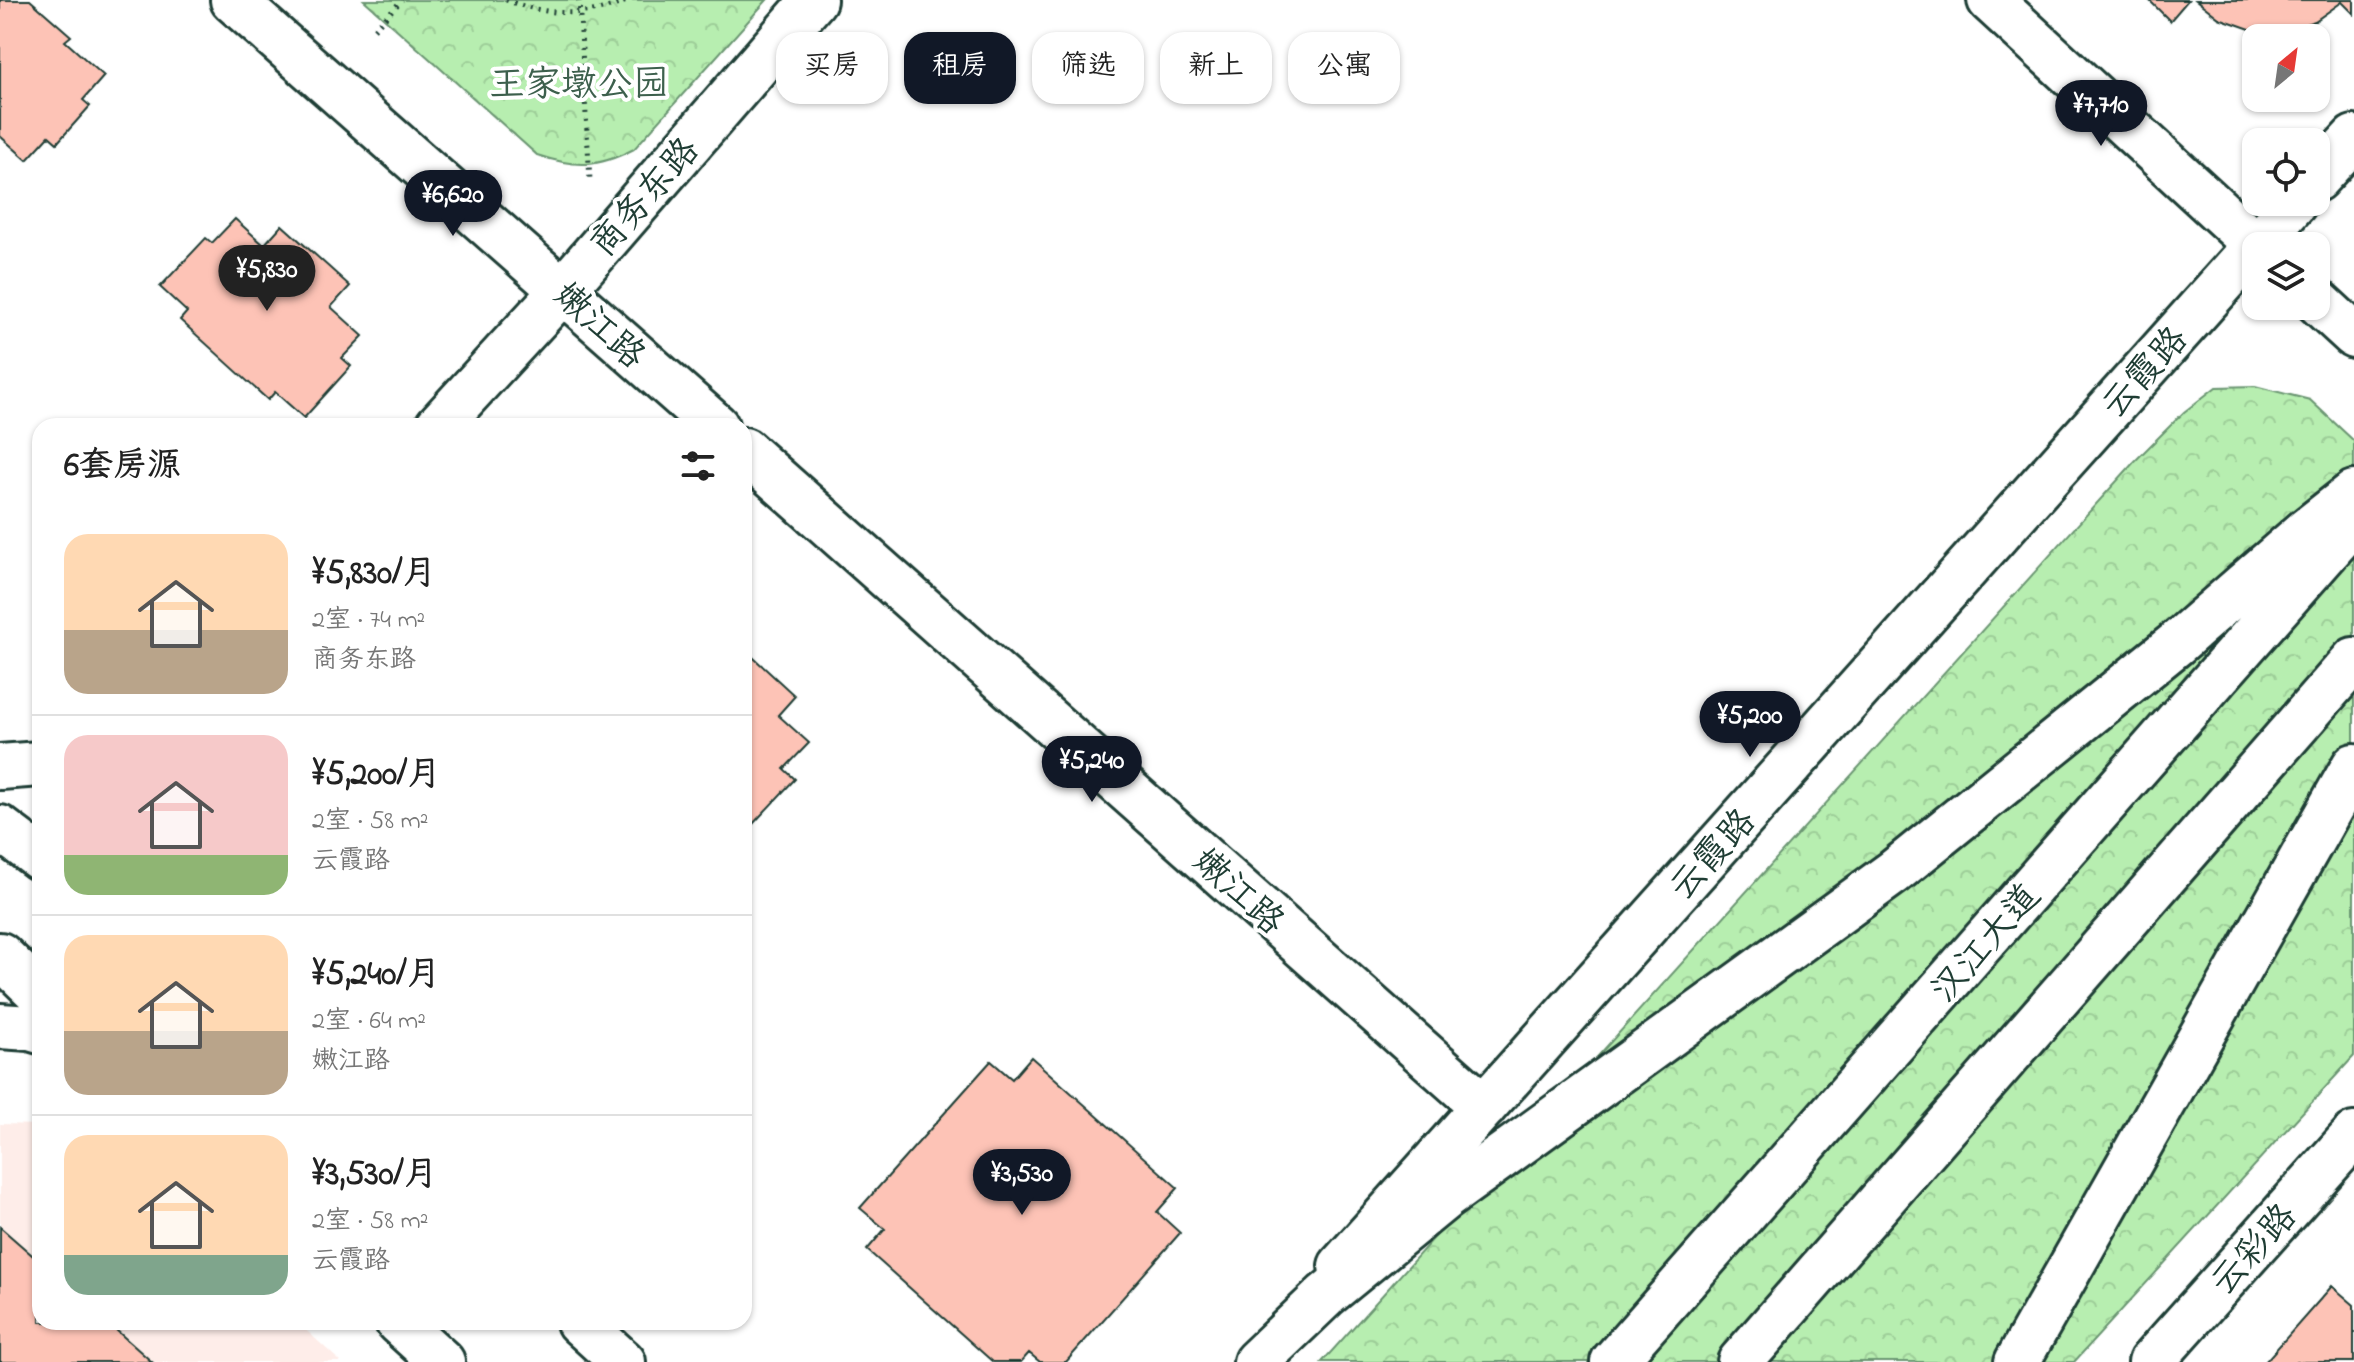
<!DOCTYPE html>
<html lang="zh">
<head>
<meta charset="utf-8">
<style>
  :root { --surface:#fff; --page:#f6f6f6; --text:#222; --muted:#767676; --line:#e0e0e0; --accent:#111827 }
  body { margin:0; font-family:"Indie Flower","LXGW WenKai TC",sans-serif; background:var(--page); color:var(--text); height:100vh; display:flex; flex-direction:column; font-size:30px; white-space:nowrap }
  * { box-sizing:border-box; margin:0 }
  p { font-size:26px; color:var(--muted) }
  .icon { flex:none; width:44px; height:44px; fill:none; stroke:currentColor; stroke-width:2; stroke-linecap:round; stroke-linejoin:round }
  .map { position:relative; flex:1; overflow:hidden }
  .side { position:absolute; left:32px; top:418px; width:720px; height:912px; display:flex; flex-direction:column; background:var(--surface); border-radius:24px; box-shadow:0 2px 6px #0004 }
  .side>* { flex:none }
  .guide { position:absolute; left:776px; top:32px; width:760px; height:72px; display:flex; gap:16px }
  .needle { width:52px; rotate:29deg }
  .controls { position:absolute; left:2242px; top:24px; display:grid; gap:16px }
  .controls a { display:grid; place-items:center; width:88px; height:88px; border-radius:16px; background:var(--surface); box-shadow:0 2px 6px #0004; font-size:40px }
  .price { position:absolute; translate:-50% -68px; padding:0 18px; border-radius:28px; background:var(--accent); color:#fff; font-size:26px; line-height:52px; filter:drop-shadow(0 2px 4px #0008) }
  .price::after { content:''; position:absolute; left:50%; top:48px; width:24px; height:18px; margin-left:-12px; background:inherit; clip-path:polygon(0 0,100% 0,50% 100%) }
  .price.on { background:#222; color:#fff }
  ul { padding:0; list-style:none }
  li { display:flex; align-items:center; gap:24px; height:200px; padding:0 32px }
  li+li { border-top:2px solid var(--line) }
  li span { display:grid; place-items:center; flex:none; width:224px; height:160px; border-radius:24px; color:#555 }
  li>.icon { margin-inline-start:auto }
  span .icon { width:96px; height:96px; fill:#fffc; stroke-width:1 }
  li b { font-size:34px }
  h2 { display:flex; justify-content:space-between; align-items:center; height:96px; padding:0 32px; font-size:34px }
  .tag { padding:0 28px; border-radius:24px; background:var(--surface); box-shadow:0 2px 6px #0004; font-size:28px; line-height:72px }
  .tag.on { background:var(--accent); color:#fff }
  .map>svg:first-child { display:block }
</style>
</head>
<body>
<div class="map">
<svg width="2354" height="1362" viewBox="0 0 2354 1362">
  <defs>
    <pattern id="park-crowns" width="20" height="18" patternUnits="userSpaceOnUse" patternTransform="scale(2)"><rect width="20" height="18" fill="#b7eeb0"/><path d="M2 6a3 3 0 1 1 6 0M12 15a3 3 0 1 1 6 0" fill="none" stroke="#9dcd98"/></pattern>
  </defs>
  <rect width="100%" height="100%" fill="#fff"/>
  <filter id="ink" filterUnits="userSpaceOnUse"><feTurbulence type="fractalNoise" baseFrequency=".0125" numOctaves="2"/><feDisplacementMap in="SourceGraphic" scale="16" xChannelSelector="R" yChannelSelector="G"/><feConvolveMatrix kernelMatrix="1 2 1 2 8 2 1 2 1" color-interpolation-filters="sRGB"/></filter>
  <g filter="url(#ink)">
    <path fill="#feede9" d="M0,1124l40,1v197h257l44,40h-341z"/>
    <path fill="url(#park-crowns)" stroke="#6b9672" stroke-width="2" d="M364,0h403l-133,149c-37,19 -58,19 -97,6z
      M2255,386l55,14 44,41v615l-280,306h-752l813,-901 49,-49 32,-25z"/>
    <path fill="#fdc3b6" stroke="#1f3d34" stroke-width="2" d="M0,0h30l41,36 -6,5 39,35 -21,24 7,6 -33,37 -8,-7 -22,24 -27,-24z
      M2149,0h39l-18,21z
      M2196,0h158v14l-12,-12 -27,19 -31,10 -34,-2 -31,-11z
      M235,219l29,26 18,-20 68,61 -19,21 32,29 -21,22 9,8 -47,52 -29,-26 -7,8 -88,-80 7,-8 -27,-25 46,-49 6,5z
      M744,649l51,47 -17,19 31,28 -25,26 11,10 -44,47 -7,-7z
      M1031,1057l147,131 -21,24 23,21 -114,129h-26l-11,-9 -8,9h-28l-126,-112 18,-21 -25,-21 131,-147 21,18z
      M0,1227l40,35v60h67l45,40h-152z
      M2332,1286l22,19v57h-89z"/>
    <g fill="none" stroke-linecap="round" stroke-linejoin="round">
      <defs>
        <path id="tertiary" d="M233,0l483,426
          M1990,0l267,246
          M2316,179l38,-41
          M2316,300l38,35
          M438,426l125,-136 251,-290
          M744,450l740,657
          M0,767l40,-3
          M0,1026l30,2 10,3
          M1341,1266l954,-1064
          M2151,1362l203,-227"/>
        <path id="secondary" d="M0,828l40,30
          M0,955l40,39
          M398,1322l44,40
          M579,1322l44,40"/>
        <path id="trunk" d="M1256,1362l70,-67 117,-96 451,-327 282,-228 131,-114 47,-37
          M1613,1362l741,-841
          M1740,1362l614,-702
          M2017,1362l337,-596"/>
      </defs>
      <use href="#tertiary" stroke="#1f3d34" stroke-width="50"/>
      <use href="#secondary" stroke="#1f3d34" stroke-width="50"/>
      <use href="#trunk" stroke="#1f3d34" stroke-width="50"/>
      <path stroke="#1f3d34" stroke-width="5" stroke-dasharray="2 6" stroke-linecap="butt" d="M506,0c41,16 82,18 123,0
        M579,0l11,180
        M374,29l28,-29"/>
      <use href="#tertiary" stroke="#fff" stroke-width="44"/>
      <use href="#secondary" stroke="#fff" stroke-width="44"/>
      <use href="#trunk" stroke="#fff" stroke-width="44"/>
    </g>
  </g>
  <g text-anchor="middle" stroke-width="8" stroke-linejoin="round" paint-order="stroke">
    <g font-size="36" fill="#3d604d" stroke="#fff">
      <text x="579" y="95">王家墩公园</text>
    </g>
    <g font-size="36" fill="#1f3d34" stroke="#fff">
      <text transform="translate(643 196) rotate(-49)" y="13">商务东路</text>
      <text transform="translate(601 324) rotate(42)" y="13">嫩江路</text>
      <text transform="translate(2143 371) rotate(-48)" y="13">云霞路</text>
      <text transform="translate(1711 853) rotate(-48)" y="13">云霞路</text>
      <text transform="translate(1240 890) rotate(42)" y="13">嫩江路</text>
      <text transform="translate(1984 942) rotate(-49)" y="13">汉江大道</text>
      <text transform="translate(2252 1248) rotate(-48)" y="13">云彩路</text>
    </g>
  </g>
</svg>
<div class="controls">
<a><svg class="needle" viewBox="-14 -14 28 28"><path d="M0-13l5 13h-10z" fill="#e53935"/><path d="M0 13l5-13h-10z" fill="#767676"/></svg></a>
<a><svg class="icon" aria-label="locate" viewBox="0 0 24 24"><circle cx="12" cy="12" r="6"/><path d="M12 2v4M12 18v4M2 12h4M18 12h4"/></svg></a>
<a><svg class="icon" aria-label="layers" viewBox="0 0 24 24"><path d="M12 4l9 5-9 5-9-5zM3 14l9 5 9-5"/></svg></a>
</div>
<b class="price" style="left:2101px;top:148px">¥7,710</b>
<b class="price" style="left:453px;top:238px">¥6,620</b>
<b class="price on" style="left:267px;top:313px">¥5,830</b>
<b class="price" style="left:1750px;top:759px">¥5,200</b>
<b class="price" style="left:1092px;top:804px">¥5,240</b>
<b class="price" style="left:1022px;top:1217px">¥3,530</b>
<div class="guide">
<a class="tag">买房</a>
<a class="tag on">租房</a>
<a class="tag">筛选</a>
<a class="tag">新上</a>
<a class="tag">公寓</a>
</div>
<section class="side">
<h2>6套房源<svg class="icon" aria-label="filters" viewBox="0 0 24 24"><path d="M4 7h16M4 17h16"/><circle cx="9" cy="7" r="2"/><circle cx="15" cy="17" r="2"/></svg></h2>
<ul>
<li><span style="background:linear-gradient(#ffd9b3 60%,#b9a48a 0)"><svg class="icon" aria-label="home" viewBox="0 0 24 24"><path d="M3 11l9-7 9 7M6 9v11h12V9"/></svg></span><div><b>¥5,830/月</b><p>2室 · 74 m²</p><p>商务东路</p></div></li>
<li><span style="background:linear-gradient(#f6c9c9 75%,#8fb573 0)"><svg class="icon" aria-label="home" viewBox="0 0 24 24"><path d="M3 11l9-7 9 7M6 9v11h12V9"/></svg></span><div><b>¥5,200/月</b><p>2室 · 58 m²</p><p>云霞路</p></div></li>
<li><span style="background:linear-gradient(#ffd9b3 60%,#b9a48a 0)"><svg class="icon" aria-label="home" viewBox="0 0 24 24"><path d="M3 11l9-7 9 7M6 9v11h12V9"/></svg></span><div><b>¥5,240/月</b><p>2室 · 64 m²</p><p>嫩江路</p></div></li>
<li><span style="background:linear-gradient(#ffd9b3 75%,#7fa58c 0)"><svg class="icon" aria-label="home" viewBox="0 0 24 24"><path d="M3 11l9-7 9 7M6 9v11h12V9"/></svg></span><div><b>¥3,530/月</b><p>2室 · 58 m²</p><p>云霞路</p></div></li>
</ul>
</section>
</div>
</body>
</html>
